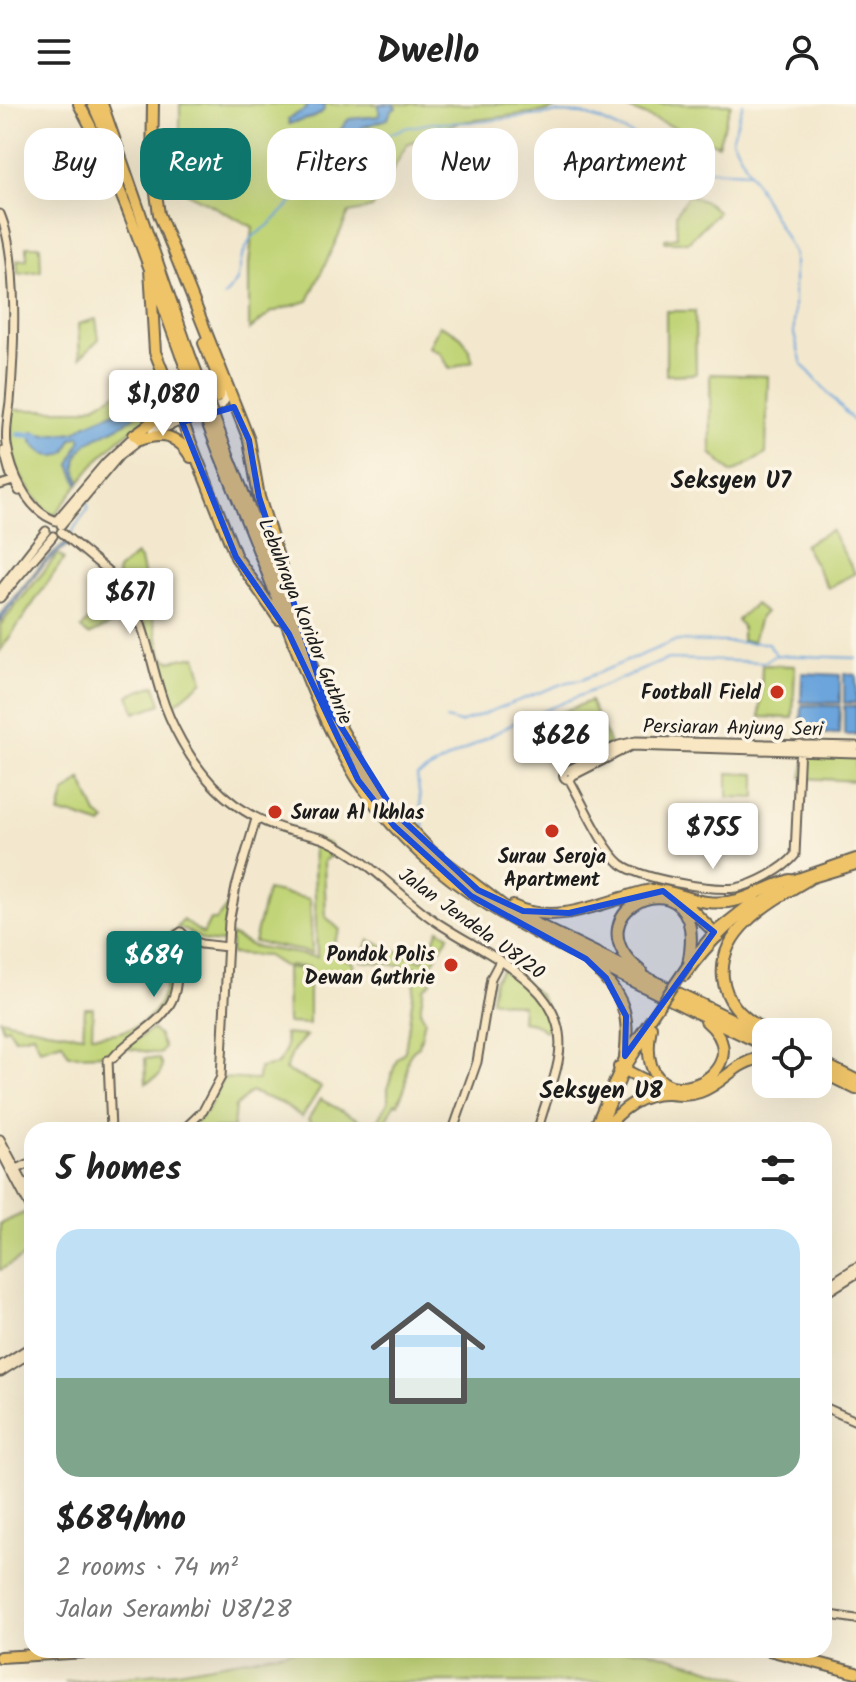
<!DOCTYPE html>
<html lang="en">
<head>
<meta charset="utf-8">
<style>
  :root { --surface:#fff; --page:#f2f2f2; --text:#222; --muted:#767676; --line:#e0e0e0; --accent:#0f766e }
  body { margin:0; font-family:Kalam,sans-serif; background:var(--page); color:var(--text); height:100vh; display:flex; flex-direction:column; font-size:30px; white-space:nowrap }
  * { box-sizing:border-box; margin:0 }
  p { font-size:26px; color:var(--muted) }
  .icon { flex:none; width:44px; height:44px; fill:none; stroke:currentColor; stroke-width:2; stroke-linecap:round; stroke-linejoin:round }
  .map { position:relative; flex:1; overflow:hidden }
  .sheet { position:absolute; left:24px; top:1018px; width:808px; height:536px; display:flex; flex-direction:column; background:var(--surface); border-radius:24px; box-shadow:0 8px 32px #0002 }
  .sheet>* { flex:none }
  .banner { position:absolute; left:24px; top:24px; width:808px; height:72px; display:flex; gap:16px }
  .tools { position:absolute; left:752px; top:914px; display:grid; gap:16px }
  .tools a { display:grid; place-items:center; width:80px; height:80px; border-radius:16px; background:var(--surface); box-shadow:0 8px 32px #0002; font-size:40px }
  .price { position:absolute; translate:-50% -68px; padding:0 18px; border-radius:8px; background:#fff; color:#222; font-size:26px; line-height:52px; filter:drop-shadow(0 2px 4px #0008) }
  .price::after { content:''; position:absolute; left:50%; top:48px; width:24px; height:18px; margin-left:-12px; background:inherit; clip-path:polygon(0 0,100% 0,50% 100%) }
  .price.on { background:var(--accent); color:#fff }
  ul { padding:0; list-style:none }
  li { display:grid; align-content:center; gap:16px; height:424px; padding:0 32px }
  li+li { border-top:2px solid var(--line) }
  li span { display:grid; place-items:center; height:248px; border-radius:24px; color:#555 }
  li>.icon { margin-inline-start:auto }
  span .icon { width:144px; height:144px; fill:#fffc; stroke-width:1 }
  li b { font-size:34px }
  h2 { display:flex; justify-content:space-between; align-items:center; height:96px; padding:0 32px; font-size:34px }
  .pill { padding:0 28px; border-radius:24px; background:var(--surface); box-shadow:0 8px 32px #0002; font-size:28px; line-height:72px }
  .pill.on { background:var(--accent); color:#fff }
  header { display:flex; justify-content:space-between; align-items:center; height:104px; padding:0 32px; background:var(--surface); font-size:36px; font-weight:700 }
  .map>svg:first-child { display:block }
</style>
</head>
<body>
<header><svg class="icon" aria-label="menu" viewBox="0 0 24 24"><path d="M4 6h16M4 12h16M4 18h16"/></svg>Dwello<svg class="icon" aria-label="person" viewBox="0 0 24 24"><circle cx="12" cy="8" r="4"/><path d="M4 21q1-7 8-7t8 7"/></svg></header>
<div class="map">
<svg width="856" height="1578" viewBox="0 0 856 1578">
  <rect width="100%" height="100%" fill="#fcf5e5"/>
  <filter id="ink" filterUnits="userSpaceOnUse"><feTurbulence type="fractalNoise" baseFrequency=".0125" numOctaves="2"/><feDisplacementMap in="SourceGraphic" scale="16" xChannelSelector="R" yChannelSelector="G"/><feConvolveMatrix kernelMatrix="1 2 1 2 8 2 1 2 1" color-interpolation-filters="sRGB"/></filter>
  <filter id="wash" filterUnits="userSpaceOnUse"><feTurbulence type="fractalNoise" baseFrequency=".006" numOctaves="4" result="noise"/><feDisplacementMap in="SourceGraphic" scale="32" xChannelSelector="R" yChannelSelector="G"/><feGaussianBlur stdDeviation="1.8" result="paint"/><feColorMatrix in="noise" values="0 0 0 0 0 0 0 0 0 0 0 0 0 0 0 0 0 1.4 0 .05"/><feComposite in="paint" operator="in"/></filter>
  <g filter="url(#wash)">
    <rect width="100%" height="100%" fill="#f3e8cd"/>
    <path fill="#c1d477" stroke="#6e784a" stroke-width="2" d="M180,0h384l-16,7 -87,11 -54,22 -35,64 -23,5 -41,88 -36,11 -23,18v-66l4,-37 -73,-38z
      M617,0h114l-13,41z
      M688,91l20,8 10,9 -30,30h-23v-3l12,-2 -1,-23z
      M27,142h13l1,25 -23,3 -1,-14 10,-1z
      M666,207h29l1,63 -30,1z
      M96,215l3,20 -19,19 -2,-34z
      M439,221c23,10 26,12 34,36l-23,8 -10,-16 -11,-6z
      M156,267c3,12 8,25 3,37 -5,11 -20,16 -29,23 -30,21 -52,55 -75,83h-5c-36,-37 -39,-54 -39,-104h70l12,-4z
      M710,270l58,2 -2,78 -34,19 -21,-20z
      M831,426l24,43 -27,15 -24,-43z
      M58,450l6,5 -64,92v-26z
      M136,451l4,5 22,96 8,5 26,-5 7,25 -33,27 -23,-78 -30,-55 1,-5z
      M109,484l7,3 14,24 -41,20 -8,-6 19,-24z
      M755,500l10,8 -5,5 -7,24h-11v-15l-5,-6z
      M762,561l33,1 -2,52 -33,-1z
      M155,581l6,19 -26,9 -6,-18z
      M590,597l20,43 -29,15 -19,-40v-7z
      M807,651l49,1v25l-54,-3z
      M728,669l28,1v24l-28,-1z
      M81,675l16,35 9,7 -4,4 -30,-10 -13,-1 5,-20z
      M313,734l16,6 7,7 -12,10 2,56 14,13 -11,22 25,11 -3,16 -40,-4 -1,-8 -27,-1 -16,-10 -36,-2v-19l21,11 65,11z
      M267,786l43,9 2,54 -58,-11z
      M228,801l-4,36c-23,6 -29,-10 -47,-13l6,-8 20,14 7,-14h6z
      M439,825l10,6 -15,25 -3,22 -7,6 -3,16v8l4,7 -6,27c-16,8 -11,23 -13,37 -1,7 -6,14 -8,21l-3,-1 -13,27h-60l-14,-10 12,-21 47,25h9l12,-22v-16l9,-27 8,-8 12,-84 -56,-6 8,-21 53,21 6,-12 6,-2 -1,-4z
      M172,827l4,6 -5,57 -16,25 -44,35 -42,1 -7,-13 -22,7 -7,-15 -18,4 -7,-11 -5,2 -3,-10 47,11 36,5 2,-27h8l-1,27c49,0 75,-21 75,-71l-7,-1 -1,6h-13l-2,-4 21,-8 -5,-9z
      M286,864l23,1v55l-22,-1z
      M507,865l32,25 15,27 -9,10 -12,-8 -12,-2 1,-16 -31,-5 3,-19 7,-11z
      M152,925l7,7 5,12 -4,6 -36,-6z
      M284,930l22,2 -12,13 -9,21 36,17 -19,30 -21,-14 -30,-11 -16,15 -2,21 -45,2 20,-20 15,-32 35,2 1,-12 17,-3c9,-10 12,-18 8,-31z
      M145,954l14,1 3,6 -2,10 -14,8z
      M28,1107l4,8v33l-32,18v-46z
      M296,1546h350l110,32h-692l114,-11z"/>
    <path fill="#6ca5dc" stroke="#44607c" stroke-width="2" d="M307,0h16l2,4c-6,12 -24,11 -36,16l-1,-5 19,-11z
      M379,0h14l3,4 -5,3 -3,8 -25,8 -5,6 -17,2 -14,17 -8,2 -10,17 -8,4 -2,8 -8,-1c-1,-29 29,-34 46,-49 6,-4 7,-10 12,-14l30,-3z
      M141,292l4,2c-5,39 -88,31 -65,84l-2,2 -8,-19 11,-26 -2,-3 -7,3 -6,13c-15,9 -24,2 -34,-10v-10l14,3 29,-3 12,-8 38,-16z
      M66,439l2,2 -24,19 -44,57v-5l43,-54z
      M802,569l38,2v28l-39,-1z
      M844,570l12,1v28h-12z
      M802,601l38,1 -1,28 -38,-1z
      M844,602h12v29h-12z"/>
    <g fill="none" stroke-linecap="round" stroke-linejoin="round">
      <path stroke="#6ca5dc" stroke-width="2" d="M743,0l-11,35 62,115v80l8,30 54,60
        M224,193l13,-16 5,-24 9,-19 18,-13 36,-35 60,-47 40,-15 27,-5 48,-1 78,-9 24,1 18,6 110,50 39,2
        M147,282l4,-8
        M71,432l4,-9 13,-18 -1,-9
        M446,615l14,4 107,-41 14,-2 94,-39 93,2 7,10
        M424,726l-7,-54 97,-53 154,-64 96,3 12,-7 80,3"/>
      <path stroke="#6ca5dc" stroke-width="6" d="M19,330l20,2"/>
    </g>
  </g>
  <g filter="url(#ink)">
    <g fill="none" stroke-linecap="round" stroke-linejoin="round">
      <defs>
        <path id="secondary" d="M0,110c19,44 14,140 10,188 -2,15 -5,29 -3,43 4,27 20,65 47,75
          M150,323l52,-21
          M152,329l70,-28 5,-8v-6
          M4,347l6,22 9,18
          M0,381l13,-4 1,-4
          M56,417l50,-59 30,-28
          M61,421l58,-69 22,-17
          M61,428l48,40
          M113,473c31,32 35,77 48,117 9,30 29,66 50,89 22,24 46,38 76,47 14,4 28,5 41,11 42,19 70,54 107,80 31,21 68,37 96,63 11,10 22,25 26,40 11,34 -12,73 -19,106
          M0,486l46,-59
          M0,494l53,-62
          M568,666l51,-25 17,-4 220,5
          M563.5 671a4.5 4.5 0 1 1 9 0a4.5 4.5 0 1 1-9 0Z
          M572,672l59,-30 225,7
          M569,675c13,22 33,69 52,85 20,15 90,27 115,24 18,-3 48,-19 59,-33l5,-111
          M181,828l3,3 -4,3 -3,-3z
          M184,832l17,8 26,3
          M113,954c18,-23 51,-33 61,-63 6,-18 1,-38 5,-57
          M108,956l3,70
          M183,1026l20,-19 18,-34 8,-155 7,-35 20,-68
          M453,1026l24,-68 14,-84 9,-17
          M0,1035l32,60
          M0,1046l32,61
          M13,1067l19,-9
          M824,1184l32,-21
          M824,1190l32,-20
          M0,1262l32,-20
          M1,1268l31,-20
          M824,1303l32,14
          M824,1510l32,5"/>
        <path id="primary" d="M806,776l50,-15
          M786,778l70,-24
          M693,853l21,-25 42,-33
          M685,872c26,-36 57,-66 97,-86
          M593,1026l32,-74 37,-54
          M600,1026l25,-61 26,-41"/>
        <path id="highway" d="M79,0c43,80 71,166 102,251
          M93,0l22,50
          M102,0l87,249
          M153,0l-1,62 7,48 90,226 10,57 26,82
          M150,165l5,83 81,205 43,62
          M203,301l16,-9 1,-15 -16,-38
          M134,331c19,-13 34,-22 32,-47
          M139,336c23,-8 39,-5 52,17
          M225,343l102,257 40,70 28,39 36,38 79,60 256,125
          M218,346c19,47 38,93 56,140 25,65 46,129 83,188 62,97 152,143 251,191 53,26 105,52 158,77
          M684,798l34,34
          M513,802c35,17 74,3 109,-8 10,-3 20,-7 30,-8 18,-1 36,10 55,12 35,4 51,-12 83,-22
          M593,862c30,28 38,49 32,90
          M642,868c-82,-63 71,-127 46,-8
          M651,923c-21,108 119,48 55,-6
          M759,923c-19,-12 -33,-26 -36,-49 -5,-49 50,-78 86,-99
          M818,957l38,19
          M619,963l51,26
          M818,966l38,19
          M605,1026c15,-21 37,-37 63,-36 11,1 21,2 32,-2 27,-10 32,-30 66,-35
          M769,1546l87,23
          M0,1553l122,-7"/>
      </defs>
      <use href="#secondary" stroke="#67635a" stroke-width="11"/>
      <use href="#primary" stroke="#67635a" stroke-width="12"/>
      <use href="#highway" stroke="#67635a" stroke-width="14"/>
      <use href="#secondary" stroke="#f9e7c3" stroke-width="7"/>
      <use href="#primary" stroke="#efc469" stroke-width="8"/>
      <use href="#highway" stroke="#efc469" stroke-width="10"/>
      <defs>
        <path id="primary-bridge" d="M662,898l26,-38"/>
        <path id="highway-bridge" d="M189,249l36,94
          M181,251l37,95"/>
      </defs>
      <use href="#primary-bridge" stroke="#67635a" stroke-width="12" stroke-linecap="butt"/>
      <use href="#highway-bridge" stroke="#67635a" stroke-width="14" stroke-linecap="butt"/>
      <use href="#primary-bridge" stroke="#efc469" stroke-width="8"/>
      <use href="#highway-bridge" stroke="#efc469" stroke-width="10"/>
    </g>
  </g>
  <path fill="#1d4ed8" fill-opacity="0.2" stroke="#1d4ed8" stroke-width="6" stroke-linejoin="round" d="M234,303l15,33 10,57 68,207 68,109 83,77 45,21 46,2 94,-22 51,41 -89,124 1,-40 -20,-38 -20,-19 -115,-63 -77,-70 -36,-46 -69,-146 -53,-77 -54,-135z"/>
  <g fill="#c8321e" stroke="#fcf5e5" stroke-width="3">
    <circle cx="777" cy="588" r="8"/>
    <circle cx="275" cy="708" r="8"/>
    <circle cx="552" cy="727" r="8"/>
    <circle cx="451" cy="861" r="8"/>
  </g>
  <g text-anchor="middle" stroke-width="7" stroke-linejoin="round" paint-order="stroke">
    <g font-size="20" fill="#1c1c1c" stroke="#fcf5e5">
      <text transform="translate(306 517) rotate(68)" y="7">Lebuhraya Koridor Guthrie</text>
      <text transform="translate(733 623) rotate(1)" y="7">Persiaran Anjung Seri</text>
      <text transform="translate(472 819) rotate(36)" y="7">Jalan Jendela U8/20</text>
    </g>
    <g font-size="20" font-weight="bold" fill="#1c1c1c" stroke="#fcf5e5" text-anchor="end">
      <text x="761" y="595">Football Field</text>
      <text x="291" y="715" text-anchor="start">Surau Al Ikhlas</text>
      <text x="552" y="759" text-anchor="middle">Surau Seroja<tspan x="552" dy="23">Apartment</tspan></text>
      <text x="435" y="857">Pondok Polis<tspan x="435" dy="23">Dewan Guthrie</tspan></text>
    </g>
    <g font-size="24" font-weight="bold" fill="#1c1c1c" stroke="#fcf5e5">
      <text x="731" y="384">Seksyen U7</text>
      <text x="601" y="994">Seksyen U8</text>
    </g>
  </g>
</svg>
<div class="tools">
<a><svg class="icon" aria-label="locate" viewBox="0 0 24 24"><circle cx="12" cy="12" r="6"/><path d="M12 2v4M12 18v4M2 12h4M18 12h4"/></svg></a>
</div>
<b class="price" style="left:163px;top:334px">$1,080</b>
<b class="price" style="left:130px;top:532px">$671</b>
<b class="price" style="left:561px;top:675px">$626</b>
<b class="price" style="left:713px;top:767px">$755</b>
<b class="price on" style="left:154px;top:895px">$684</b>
<div class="banner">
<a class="pill">Buy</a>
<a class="pill on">Rent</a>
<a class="pill">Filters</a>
<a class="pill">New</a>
<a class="pill">Apartment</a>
</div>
<section class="sheet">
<h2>5 homes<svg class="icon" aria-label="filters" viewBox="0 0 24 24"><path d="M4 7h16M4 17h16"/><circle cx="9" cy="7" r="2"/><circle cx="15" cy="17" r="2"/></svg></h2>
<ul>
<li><span style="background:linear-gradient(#bfe0f5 60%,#7fa58c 0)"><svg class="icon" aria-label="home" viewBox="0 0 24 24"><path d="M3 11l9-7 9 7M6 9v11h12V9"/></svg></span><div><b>$684/mo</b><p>2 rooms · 74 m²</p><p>Jalan Serambi U8/28</p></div></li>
</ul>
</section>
</div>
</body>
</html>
